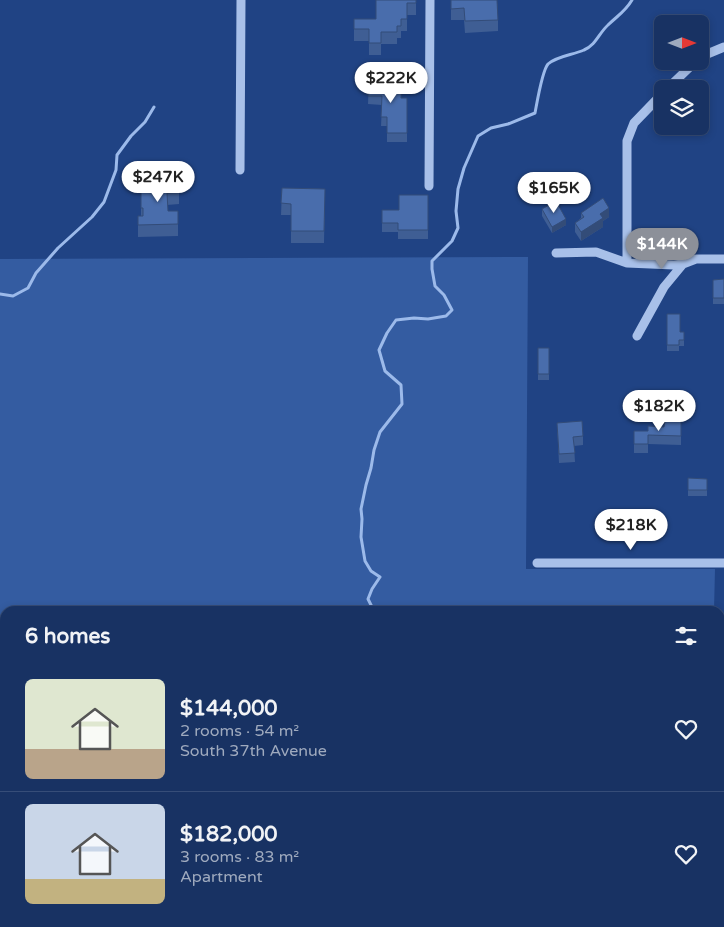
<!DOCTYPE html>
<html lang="en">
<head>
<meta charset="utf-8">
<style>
  :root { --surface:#183263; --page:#213a69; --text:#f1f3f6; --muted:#9faabe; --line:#364d78; --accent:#8c9099 }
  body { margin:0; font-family:"Varela Round",sans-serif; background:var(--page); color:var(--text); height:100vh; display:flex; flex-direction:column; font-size:19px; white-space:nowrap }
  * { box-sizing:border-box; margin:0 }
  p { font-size:16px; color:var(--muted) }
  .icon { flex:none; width:28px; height:28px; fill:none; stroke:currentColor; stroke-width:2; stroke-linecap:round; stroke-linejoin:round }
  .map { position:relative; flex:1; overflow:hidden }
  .side { position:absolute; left:0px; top:606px; width:725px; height:321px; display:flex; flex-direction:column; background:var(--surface); border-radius:15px 15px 0 0; box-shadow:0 2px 8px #0003,0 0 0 1px var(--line) }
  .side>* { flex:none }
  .needle { width:32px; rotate:90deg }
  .controls { position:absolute; left:654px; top:15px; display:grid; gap:10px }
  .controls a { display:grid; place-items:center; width:55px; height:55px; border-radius:8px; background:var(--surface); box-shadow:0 2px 8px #0003,0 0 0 1px var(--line); font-size:25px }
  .price { position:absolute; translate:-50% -42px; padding:0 11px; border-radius:18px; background:#fff; color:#222; font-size:16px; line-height:32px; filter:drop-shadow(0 1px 2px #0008) }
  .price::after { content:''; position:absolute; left:50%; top:30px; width:15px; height:11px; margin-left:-8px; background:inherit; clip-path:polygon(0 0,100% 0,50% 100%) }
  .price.active { background:var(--accent); color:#fff }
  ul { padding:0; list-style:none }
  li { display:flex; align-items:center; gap:15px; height:125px; padding:0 25px }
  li+li { border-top:1px solid var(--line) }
  li span { display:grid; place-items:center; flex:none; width:140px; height:100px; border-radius:8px; color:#555 }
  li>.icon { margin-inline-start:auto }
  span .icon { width:60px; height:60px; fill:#fffc; stroke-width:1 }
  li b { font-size:21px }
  h2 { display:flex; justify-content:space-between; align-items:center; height:60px; padding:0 25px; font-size:21px }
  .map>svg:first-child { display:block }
</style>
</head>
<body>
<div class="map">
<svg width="724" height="927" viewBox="0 0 724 927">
  <rect width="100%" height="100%" fill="#204384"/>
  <path fill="#345ca1" d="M528,257l-2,312h189l-1,42h-709v311h518v5h-523v-668z"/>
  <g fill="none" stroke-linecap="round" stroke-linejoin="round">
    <path stroke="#9cbaea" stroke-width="3" d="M0,294l13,2 15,-8 8,-15 22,-25 34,-31 12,-15 12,-32 1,-15 14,-19 14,-14 9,-15
      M374,611l-6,-12 4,-10 8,-12 -9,-6 -6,-10 -4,-24 1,-18 -1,-10 5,-24 5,-17 3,-18 6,-18 22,-28 -1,-19 -16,-14 -6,-21 8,-17 9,-13 18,-2 14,1 18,-3 6,-6 -8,-15 -9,-9 -3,-17v-8l20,-20 6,-13 -2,-17 2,-22 6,-21 14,-32 13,-8 17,-4 27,-11c2,-10 7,-42 13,-49 9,-8 25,-9 36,-14 12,-5 15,-17 24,-25 9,-9 17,-13 24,-25
      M370,922v5"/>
    <path stroke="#a8c0e9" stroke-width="9" d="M700,57l24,-10
      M667,89l29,-28
      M240,170l1,-170
      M429,186l1,-186
      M556,253l40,-1 31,11 47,2 9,-1
      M627,263v-122l7,-18 28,-29
      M637,336l27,-49 19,-23 13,-5h28
      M537,563h187
      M720,871h4
      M678,922v5"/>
  </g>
  <path fill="#3f5e94" d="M376,0h40v15h-9v16h-6v7h-4v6h-16v11h-12v-14h-15v-22h22z
    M451,0l47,20v11l-33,2 -1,-13h-13z
    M369,79l33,19h5v44h-20v-16h-6l1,-21 -14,-1z
    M179,180v24l-12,1 1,6h10v25l-40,1v-21h3v-35z
    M282,188l43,1 -1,54h-33v-28h-10z
    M428,195v44h-30v-7h-16v-22h17z
    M542,209l24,16 -14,8 -10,-17z
    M581,213l28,4 -6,4v6l-22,14 -6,-9v-9l6,-5z
    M724,279v25h-11v-24z
    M667,314l13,18h4v14h-5v5h-12z
    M538,348h11v32h-11z
    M681,421v24l-33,-1v9h-14v-22h14l16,-4z
    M557,423l26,13v9l-9,1 1,16 -16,1z
    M688,478l19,1v17h-19z
    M724,807v34l-2,-12 -2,1v-22z"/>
  <path fill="#334c78" d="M609,208v9l-6,4v6l-22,14v-9l19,-18z
    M566,219v6l-14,8v-6z"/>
  <path fill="#496dac" stroke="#334c78" d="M376,0h40v3h-9v16h-6v7h-4v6h-16v11h-12v-14h-15v-10h22z
    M451,0h46l1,20 -33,1 -1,-13 -13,1z
    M369,79l33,1 -1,18h6v35h-20v-16h-6l1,-21h-14z
    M179,180v12l-12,1 1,18h10v13l-40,1v-9h5v-8h-2v-27z
    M282,188l43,1 -1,42h-33v-27l-10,-1z
    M399,195h29v35h-30v-7h-16v-13h17z
    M603,198l6,10 -9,6 3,4 -22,14 -6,-9 9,-6 -3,-4z
    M556,201l10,18 -14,8 -10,-18z
    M724,279v19h-11v-18z
    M667,314h13v18h4v8h-5v5h-12z
    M538,348h11v26h-11z
    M665,420l16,1v15l-33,-1v9h-14v-13h14v-5l16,1z
    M582,421l1,15 -10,1 2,16 -16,1 -2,-31z
    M688,478l19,1v11h-19z
    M724,807v25l-2,-11h-2v-13z
    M568,926v1h-25z"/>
</svg>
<div class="controls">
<a><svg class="needle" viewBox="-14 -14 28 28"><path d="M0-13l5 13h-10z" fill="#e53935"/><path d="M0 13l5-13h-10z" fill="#9faabe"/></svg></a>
<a><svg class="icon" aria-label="layers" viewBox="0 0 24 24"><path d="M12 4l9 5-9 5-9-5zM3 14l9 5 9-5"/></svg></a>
</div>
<b class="price" style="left:391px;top:104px">$222K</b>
<b class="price" style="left:158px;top:203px">$247K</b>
<b class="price" style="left:554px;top:214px">$165K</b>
<b class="price active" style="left:662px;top:270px">$144K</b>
<b class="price" style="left:659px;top:432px">$182K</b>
<b class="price" style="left:631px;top:551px">$218K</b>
<section class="side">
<h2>6 homes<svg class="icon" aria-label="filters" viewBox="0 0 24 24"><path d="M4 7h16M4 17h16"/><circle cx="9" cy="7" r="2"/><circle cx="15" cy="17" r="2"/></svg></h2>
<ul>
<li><span style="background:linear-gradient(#dfe7d0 70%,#b9a48a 0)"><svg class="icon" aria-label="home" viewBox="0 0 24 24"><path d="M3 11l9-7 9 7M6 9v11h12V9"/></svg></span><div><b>$144,000</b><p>2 rooms · 54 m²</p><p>South 37th Avenue</p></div><svg class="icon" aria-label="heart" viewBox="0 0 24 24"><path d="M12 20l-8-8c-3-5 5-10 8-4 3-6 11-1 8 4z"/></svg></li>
<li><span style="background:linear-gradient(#c9d6e8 75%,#c2b280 0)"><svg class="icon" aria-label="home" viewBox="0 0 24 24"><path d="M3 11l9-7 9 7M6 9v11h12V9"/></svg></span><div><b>$182,000</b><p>3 rooms · 83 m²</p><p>Apartment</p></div><svg class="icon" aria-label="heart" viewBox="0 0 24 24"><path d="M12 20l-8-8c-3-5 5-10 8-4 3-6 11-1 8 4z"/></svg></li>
</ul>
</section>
</div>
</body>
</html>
